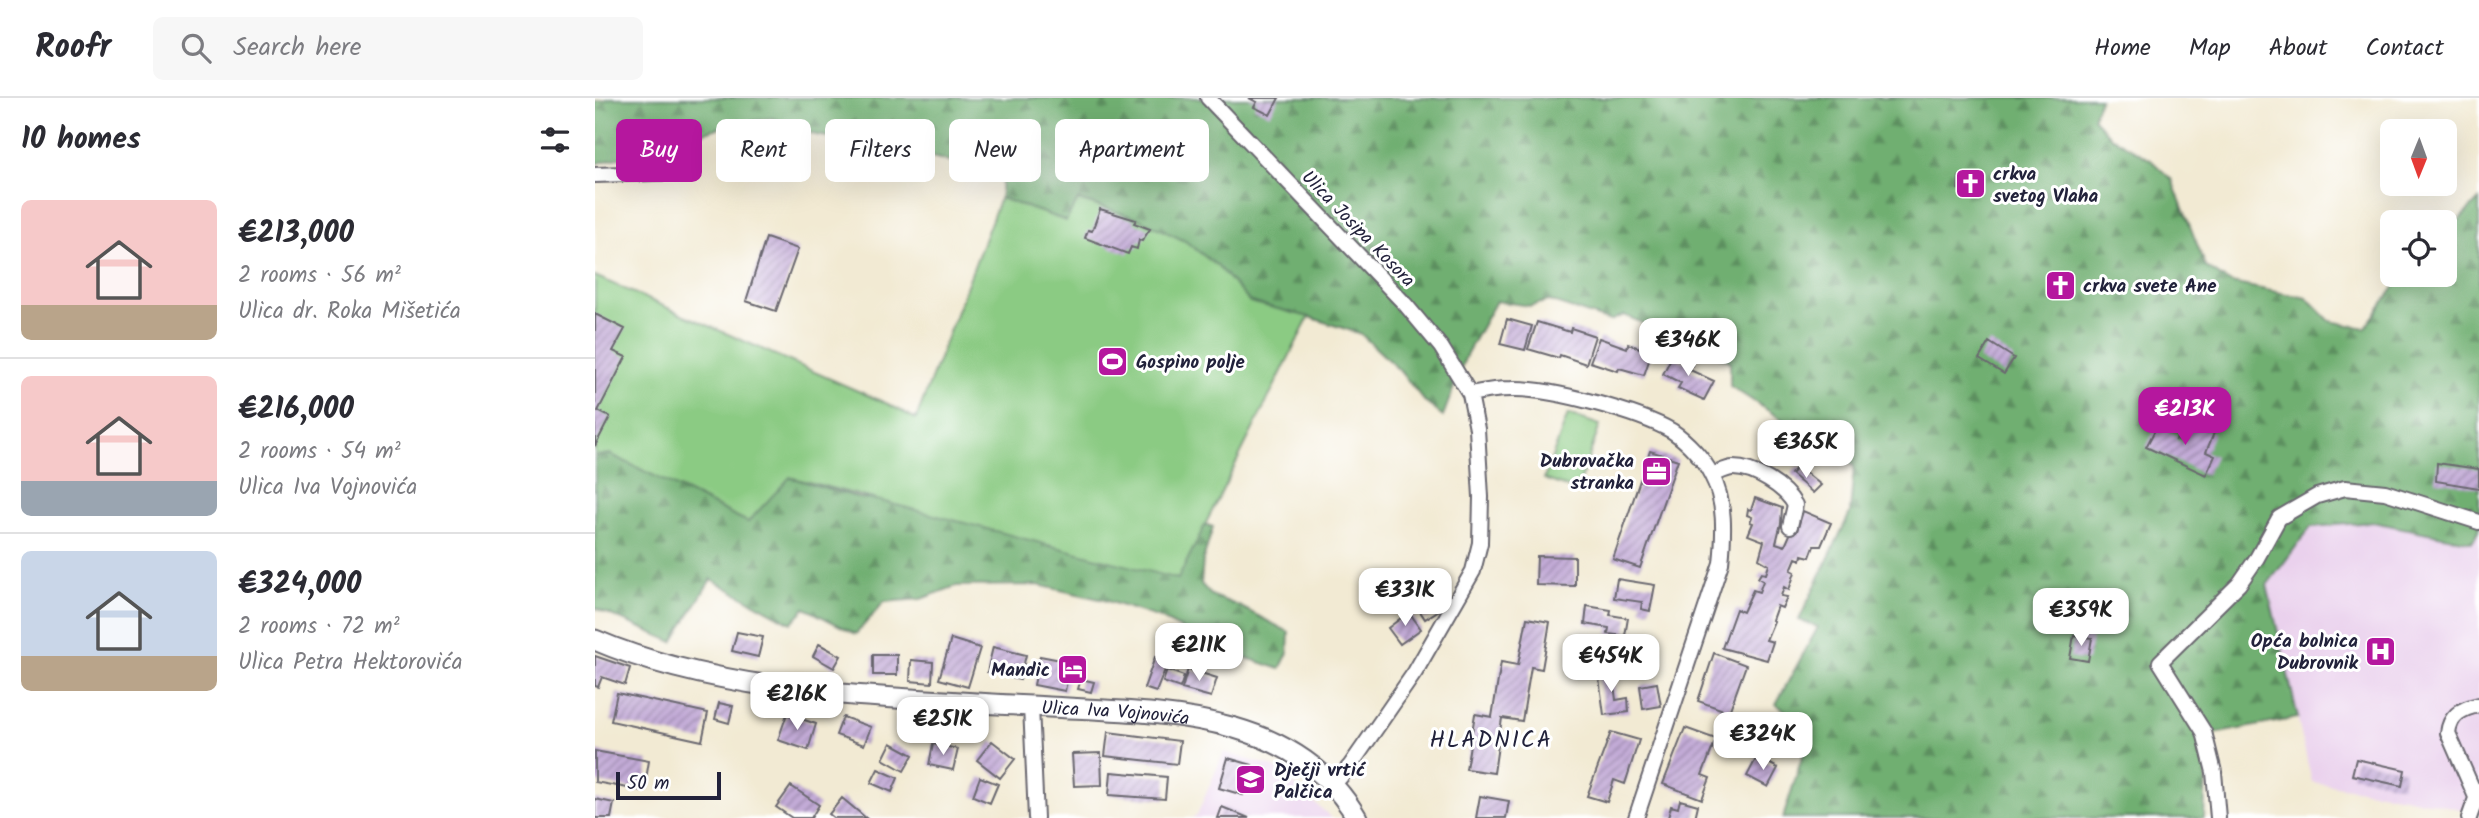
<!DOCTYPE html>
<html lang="en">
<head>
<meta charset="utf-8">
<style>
  :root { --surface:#fff; --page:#f7f7f7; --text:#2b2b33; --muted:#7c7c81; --line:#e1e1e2; --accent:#b5179e }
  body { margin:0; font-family:Kalam,sans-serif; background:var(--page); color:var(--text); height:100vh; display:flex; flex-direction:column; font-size:26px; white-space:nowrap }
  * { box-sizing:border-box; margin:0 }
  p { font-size:23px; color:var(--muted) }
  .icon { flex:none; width:38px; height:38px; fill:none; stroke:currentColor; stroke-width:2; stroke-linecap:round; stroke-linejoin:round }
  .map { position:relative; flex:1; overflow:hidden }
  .panel { display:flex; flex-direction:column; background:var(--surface); width:595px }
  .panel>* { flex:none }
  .top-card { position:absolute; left:21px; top:21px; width:665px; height:63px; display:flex; gap:14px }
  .needle { width:46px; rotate:181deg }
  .buttons { position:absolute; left:1785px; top:21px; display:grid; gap:14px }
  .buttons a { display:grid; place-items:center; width:77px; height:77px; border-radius:10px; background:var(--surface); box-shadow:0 7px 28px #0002; font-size:35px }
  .scale { position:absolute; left:21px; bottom:18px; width:105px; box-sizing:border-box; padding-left:7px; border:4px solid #22223b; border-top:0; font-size:19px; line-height:24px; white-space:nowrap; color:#22223b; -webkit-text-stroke:5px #fff; paint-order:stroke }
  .price { position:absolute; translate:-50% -60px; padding:0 16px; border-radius:14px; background:#fff; color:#222; font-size:23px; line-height:46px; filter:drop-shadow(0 2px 4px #0008) }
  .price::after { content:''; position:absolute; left:50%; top:42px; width:21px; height:16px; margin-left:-10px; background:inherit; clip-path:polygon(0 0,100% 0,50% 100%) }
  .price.selected { background:var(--accent); color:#fff }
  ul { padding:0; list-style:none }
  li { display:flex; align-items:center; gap:21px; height:175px; padding:0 21px }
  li+li { border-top:2px solid var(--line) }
  li span { display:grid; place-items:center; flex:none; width:196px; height:140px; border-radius:10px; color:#555 }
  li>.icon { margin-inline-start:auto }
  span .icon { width:84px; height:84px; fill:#fffc; stroke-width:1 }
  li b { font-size:30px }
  h2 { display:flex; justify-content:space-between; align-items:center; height:84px; padding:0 21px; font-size:30px }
  .tag { padding:0 24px; border-radius:10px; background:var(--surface); box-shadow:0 7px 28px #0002; font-size:24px; line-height:63px }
  .tag.selected { background:var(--accent); color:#fff }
  header { display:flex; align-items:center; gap:42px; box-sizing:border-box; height:98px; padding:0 35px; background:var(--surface); border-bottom:2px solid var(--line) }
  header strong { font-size:33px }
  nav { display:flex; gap:38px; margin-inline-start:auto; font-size:24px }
  .search { width:490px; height:63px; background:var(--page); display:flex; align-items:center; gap:18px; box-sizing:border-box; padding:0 24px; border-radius:10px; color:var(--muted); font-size:26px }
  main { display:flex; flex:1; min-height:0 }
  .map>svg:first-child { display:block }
</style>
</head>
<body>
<header>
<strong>Roofr</strong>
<div class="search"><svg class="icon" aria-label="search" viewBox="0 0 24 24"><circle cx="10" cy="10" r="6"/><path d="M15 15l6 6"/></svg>Search here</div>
<nav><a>Home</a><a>Map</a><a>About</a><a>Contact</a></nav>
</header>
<main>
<section class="panel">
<h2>10 homes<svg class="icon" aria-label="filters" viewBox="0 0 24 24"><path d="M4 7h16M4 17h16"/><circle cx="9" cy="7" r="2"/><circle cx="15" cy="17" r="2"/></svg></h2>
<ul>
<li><span style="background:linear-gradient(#f6c9c9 75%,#b9a48a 0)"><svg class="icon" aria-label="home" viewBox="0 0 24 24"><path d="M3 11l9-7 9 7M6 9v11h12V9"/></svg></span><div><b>€213,000</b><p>2 rooms · 56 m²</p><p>Ulica dr. Roka Mišetića</p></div></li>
<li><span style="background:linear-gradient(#f6c9c9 75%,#9aa5b1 0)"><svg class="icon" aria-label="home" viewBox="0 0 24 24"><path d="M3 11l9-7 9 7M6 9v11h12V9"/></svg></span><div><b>€216,000</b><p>2 rooms · 54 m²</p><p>Ulica Iva Vojnovića</p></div></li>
<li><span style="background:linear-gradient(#c9d6e8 75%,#b9a48a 0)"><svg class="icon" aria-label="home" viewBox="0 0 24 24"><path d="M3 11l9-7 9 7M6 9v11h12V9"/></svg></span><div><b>€324,000</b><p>2 rooms · 72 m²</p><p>Ulica Petra Hektorovića</p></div></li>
</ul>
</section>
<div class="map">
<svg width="1884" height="720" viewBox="0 0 1884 720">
  <defs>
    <pattern id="forest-firs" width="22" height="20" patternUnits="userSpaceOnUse" patternTransform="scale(1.75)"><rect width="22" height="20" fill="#70af71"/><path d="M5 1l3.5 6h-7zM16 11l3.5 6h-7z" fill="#5c8e5e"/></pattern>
    <pattern id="building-hatch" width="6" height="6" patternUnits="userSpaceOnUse" patternTransform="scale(1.75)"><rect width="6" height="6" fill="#c3abd7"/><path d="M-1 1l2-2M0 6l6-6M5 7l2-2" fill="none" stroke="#9e8bb0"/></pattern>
  </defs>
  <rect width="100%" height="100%" fill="#fff"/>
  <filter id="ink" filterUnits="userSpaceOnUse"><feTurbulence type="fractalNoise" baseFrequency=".0143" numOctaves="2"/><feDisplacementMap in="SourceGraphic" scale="14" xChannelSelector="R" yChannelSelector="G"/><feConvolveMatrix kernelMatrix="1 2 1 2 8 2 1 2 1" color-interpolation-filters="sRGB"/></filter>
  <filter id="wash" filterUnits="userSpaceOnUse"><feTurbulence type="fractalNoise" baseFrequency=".00686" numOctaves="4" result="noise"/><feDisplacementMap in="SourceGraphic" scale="28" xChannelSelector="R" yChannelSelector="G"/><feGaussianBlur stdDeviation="1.57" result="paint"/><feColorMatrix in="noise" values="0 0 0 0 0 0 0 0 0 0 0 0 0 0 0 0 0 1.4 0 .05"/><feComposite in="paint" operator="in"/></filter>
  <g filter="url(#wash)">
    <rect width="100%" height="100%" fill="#f2ead3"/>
    <path fill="#ead1ed" d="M1778,424l98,20 8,-12v283l-75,-16 -92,-15 -45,-197 44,-59z
      M629,654l50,15 58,51h-140l5,-3z"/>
    <path fill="url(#forest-firs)" stroke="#496856" stroke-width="2" d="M16,0h1489l-7,20 17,18 41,24 21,20 34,87 25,16 76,15 23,23 35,7 38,-53h42v-41l34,-34v330l-7,12 -99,-20 -62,5 -44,58 31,133 -90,17 -4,83h-421l28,-89 -35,-25 42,-77 -19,-7 51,-107 4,-47 -124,-80v-25l-106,-46 -14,6 -61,-20 -19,5 -34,-5 -29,52 -24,63 -17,-13 -27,-33 -38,-36 -52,-17 -59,-15 -33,-36 -32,-25 -48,-23 -59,-18 -11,21 -67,-23 3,-24 -105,-25 -82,-14 -44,-17 -48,8 -61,20 -68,18v-62z
      M15,356l138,68 41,-45 71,21 83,10 258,15 12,4 -10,33 -2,24 10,11 30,12 48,25 -1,21 -8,16 -60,-20 -60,-31 -56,-18 -66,-15 -82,1 -35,13 -37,3 -28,32 -51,-26 -14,15 -80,-44 -38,63 -78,-34v-152z"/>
    <path fill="#8bcb83" stroke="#56765f" stroke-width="2" d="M405,100l66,23 12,-21 59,18 48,23 32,25 33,36 59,15 -131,262 -388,-102 -42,45 -138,-68 -15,2v-180l295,129 26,14z
      M973,316l32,11 -23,66 -33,-12z"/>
    <g id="blocks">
      <path fill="url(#building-hatch)" d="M654,0h30l-9,17 -16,-8 3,-5z
        M1364,79l23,2 -2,12 -22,-2z
        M505,111l36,11 -2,3 16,6 -8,12 -3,-1 -2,9 -6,-2 -3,7 -43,-16 3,-8 4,1z
        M171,140l32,11 -22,62 -30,-10z
        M1461,179l14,8 -5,9 -14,-8z
        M0,216l30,15 -12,22 13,6 -28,54 12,6 -15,29z
        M912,221l25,7 -7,24 -25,-6z
        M942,224l33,10 1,-4 24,8 -9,28 -26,-9 -1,3 -31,-9z
        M1004,240l28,10 1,-4 24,8 -8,23 -25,-7 -1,3 -28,-9z
        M1394,244l25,16 -10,16 -25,-15z
        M1077,258l20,9 -2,5 24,11 -10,19 -26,-12 3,-5 -18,-9z
        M1597,325l22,10 -8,19 9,4 -9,19 -60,-28 11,-21 21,10 -2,4 7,2z
        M1055,353l28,9 -38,108 -27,-9z
        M1842,365l42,6v19l-43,-7z
        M1203,368l23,19 -8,8 -22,-19z
        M1160,400l27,10 -1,15 -5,20 9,3 7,-16 5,1 6,-20 28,12 -10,23h-7l-4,11 -8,-2 -1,5 -5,-2 -5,12 4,2 -6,18 -5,-3 -3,9 6,1 -5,11 -5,-2 -5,14 2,1 -8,19 7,2 -6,18 -45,-12 14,-39 7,3 10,-22 6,2 4,-11 -5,-3 3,-5 5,1 3,-9 -10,-6 5,-18 -16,-6 5,-12 -3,-1 2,-5 -5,-2 1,-6 3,1z
        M942,458l38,1v29l-39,-1z
        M1022,481l38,6 -5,26 -9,-2 1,-7 -28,-4z
        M844,488l11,17 -25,16 -11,-17z
        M992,508l24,4 -1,5 18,3 -3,18 -17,-2 1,-6 -24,-4z
        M814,514l12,17 -21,15 -12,-16z
        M932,520l23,4 -8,47 -11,-2 -9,54 -20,-3 -8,55 -28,-4 9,-55 17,3 9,-55 17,3z
        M142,534l26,5 -5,20 -26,-6z
        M1479,537l18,3 -4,23 -18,-3z
        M356,541l29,9 -12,39 -29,-8z
        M224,546l22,12 -7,12 -21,-12z
        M398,549l33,8 -6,25 -33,-8z
        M1119,555l32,12 -17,47 -31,-11z
        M278,557h24v20h-24z
        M0,558l35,12 -5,17 -23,-8 -4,10 -3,-1z
        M445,558l31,6 -6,29 -31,-6z
        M560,559l13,5 -12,30 -12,-4z
        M316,562l22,2 -1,21 -22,-2z
        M1017,570l4,32 12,-2 1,14 -25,3 -6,-45z
        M593,571l29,9 -6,19 -29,-8z
        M572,572l17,6 -4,12 -17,-6z
        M486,581l13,3 -3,10 -13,-3z
        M1062,585l4,23 -18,3 -3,-23z
        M22,595l91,20 -6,28 -91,-20z
        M124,605l14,3 -4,17 -14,-4z
        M192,616l29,10 -8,26 -30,-10z
        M248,619l28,10 -7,18 -28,-10z
        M1090,630l31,11 -14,36 8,3 -8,21 -39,-15z
        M513,634l72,9 -3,23 -72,-8z
        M1016,634l28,8 -14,44 -11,-4 -7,22 -20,-6z
        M397,643l23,18 -15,19 -23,-18z
        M296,645l22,12 -9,16 -21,-12z
        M338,646l25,5 -5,21 -24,-5z
        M0,653l54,10 -5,30 -49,-9z
        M506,655l1,32 -28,1 -2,-32z
        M1162,659l21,11 -10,19 -21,-11z
        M633,660l24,7 -9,30 -24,-7z
        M1761,661l49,11 -3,16 -50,-11z
        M283,671l20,9 -6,14 -21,-9z
        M516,674l56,5 -2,22 -56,-4z
        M385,679l18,7 -8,19 -17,-7z
        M196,688l28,19 -8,13h-19l-16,-11z
        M885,698l29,5 -3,17h-30z
        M247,700l24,20h-32l-5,-4z
        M0,701l19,4 -3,15h-16z
        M1085,702l18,5 -3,13h-27l3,-12 7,2z
        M627,709l27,11h-31z"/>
    </g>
  </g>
  <g filter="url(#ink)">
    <use href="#blocks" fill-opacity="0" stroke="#6b6870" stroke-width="2"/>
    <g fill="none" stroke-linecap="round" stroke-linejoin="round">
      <defs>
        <path id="street" d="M613,0l197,206 36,43 29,47 7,35 4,68 -1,46 -7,28 -58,101 -65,94 -16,18
          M0,77l88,-3
          M875,296c14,-3 28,-5 42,-5 38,-1 127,23 160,42 15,10 31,27 39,43 15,27 13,60 10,89l-85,255
          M1117,377c6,-2 15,-7 21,-7 22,0 52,19 62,37l-5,21
          M436,608l5,112
          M1881,699l-28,-64c2,-18 14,-25 31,-28
          M1623,720l-4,-46 -10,-40 -44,-70 79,-78 18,-26 22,-40 38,-22 28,-8 40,4 94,30
          M1874,720l10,-28"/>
        <g id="secondary">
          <path id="s1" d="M0,542c77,33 164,47 247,54 69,6 138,9 207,13 109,6 246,3 308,111"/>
        </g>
      </defs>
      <use href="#street" stroke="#6b6870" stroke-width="18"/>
      <use href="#secondary" stroke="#6b6870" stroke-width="23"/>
      <use href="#street" stroke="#fff" stroke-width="14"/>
      <use href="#secondary" stroke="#fff" stroke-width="19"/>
    </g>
  </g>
  <defs>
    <symbol id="church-square" viewBox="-11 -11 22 22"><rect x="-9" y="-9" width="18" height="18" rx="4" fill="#b5179e" stroke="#fff"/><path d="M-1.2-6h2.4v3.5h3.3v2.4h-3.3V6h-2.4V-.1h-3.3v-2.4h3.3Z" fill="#fff"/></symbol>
    <symbol id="stadium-square" viewBox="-11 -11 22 22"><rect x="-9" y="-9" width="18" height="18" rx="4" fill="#b5179e" stroke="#fff"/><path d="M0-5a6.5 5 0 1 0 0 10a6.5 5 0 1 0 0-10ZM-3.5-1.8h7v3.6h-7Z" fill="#fff"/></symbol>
    <symbol id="office-square" viewBox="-11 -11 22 22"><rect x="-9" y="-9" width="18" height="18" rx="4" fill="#b5179e" stroke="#fff"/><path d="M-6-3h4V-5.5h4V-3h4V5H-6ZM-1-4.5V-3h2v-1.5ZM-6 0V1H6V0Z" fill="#fff"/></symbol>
    <symbol id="hospital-square" viewBox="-11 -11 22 22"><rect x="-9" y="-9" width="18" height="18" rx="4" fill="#b5179e" stroke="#fff"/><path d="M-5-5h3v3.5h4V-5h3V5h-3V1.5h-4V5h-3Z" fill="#fff"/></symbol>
    <symbol id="hotel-square" viewBox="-11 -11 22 22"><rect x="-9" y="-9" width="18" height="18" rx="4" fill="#b5179e" stroke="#fff"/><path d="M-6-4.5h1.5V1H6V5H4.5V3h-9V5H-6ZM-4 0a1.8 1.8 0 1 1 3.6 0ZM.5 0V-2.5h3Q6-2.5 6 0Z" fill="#fff"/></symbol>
    <symbol id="school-square" viewBox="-11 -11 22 22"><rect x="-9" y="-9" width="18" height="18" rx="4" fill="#b5179e" stroke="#fff"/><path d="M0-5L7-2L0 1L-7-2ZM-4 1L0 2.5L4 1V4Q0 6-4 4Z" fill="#fff"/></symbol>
  </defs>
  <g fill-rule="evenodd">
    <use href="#church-square" x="1358" y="68" width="35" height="35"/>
    <use href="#church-square" x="1448" y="170" width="35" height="35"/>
    <use href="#stadium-square" x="500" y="246" width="35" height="35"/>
    <use href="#office-square" x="1044" y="356" width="35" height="35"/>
    <use href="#hospital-square" x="1768" y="536" width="35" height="35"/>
    <use href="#hotel-square" x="460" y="554" width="35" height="35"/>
    <use href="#school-square" x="638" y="664" width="35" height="35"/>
  </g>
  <g text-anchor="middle" stroke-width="6" stroke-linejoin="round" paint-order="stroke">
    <g font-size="19" font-weight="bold" fill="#22223b" stroke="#fff" text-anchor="start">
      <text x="1398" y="82">crkva<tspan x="1398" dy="22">svetog Vlaha</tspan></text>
      <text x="1488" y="194">crkva svete Ane</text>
      <text x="541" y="270">Gospino polje</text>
      <text x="1039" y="369" text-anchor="end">Dubrovačka<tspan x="1039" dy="22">stranka</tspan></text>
      <text x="1763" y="549" text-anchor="end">Opća bolnica<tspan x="1763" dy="22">Dubrovnik</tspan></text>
      <text x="455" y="578" text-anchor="end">Mandic</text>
      <text x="679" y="678">Dječji vrtić<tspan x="679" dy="22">Palčica</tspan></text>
    </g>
    <g font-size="19" fill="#22223b" stroke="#fff">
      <text transform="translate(764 130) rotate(46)" y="7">Ulica Josipa Kosora</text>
      <text dy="7" stroke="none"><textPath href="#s1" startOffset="528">Ulica Iva Vojnovića</textPath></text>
    </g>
    <g font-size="23" letter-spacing="2" fill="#22223b" stroke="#fff">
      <text x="896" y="649">HLADNICA</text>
    </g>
  </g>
</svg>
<div class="buttons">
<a><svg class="needle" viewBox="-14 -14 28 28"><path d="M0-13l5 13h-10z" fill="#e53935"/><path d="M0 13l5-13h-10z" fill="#7c7c81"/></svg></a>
<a><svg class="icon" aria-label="locate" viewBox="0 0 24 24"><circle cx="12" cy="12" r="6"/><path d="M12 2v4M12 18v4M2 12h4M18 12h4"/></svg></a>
</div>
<div class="scale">50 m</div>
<b class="price" style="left:1093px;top:280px">€346K</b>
<b class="price selected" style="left:1590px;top:349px">€213K</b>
<b class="price" style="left:1211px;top:382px">€365K</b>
<b class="price" style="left:810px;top:530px">€331K</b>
<b class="price" style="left:1486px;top:550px">€359K</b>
<b class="price" style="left:604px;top:585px">€211K</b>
<b class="price" style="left:1016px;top:596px">€454K</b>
<b class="price" style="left:202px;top:634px">€216K</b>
<b class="price" style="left:348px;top:659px">€251K</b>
<b class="price" style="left:1168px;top:674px">€324K</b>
<div class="top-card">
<a class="tag selected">Buy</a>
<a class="tag">Rent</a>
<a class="tag">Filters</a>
<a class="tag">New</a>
<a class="tag">Apartment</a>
</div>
</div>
</main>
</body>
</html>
